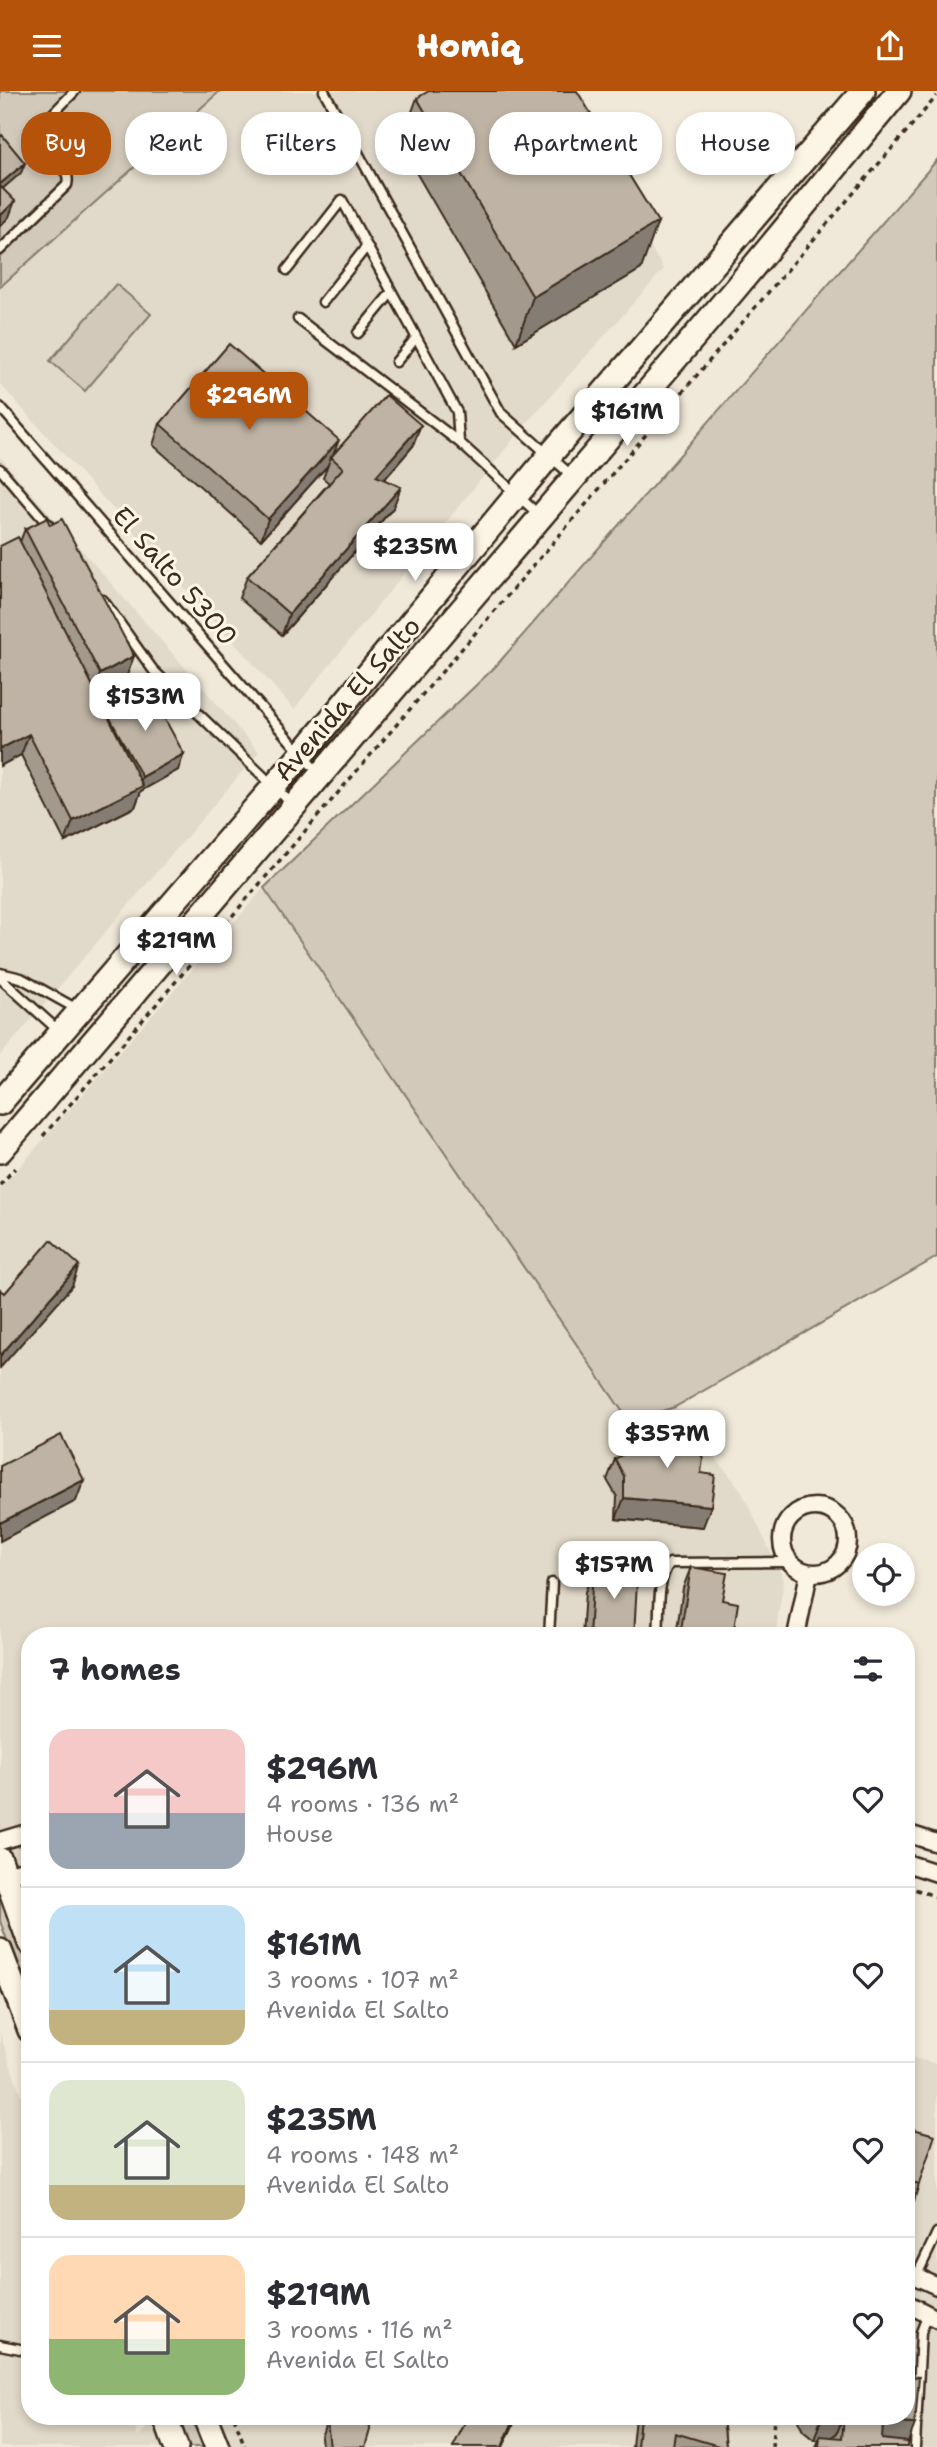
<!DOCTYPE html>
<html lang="en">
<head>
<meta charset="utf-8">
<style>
  :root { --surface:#fff; --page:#f2f2f3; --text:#2b2b33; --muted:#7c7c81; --line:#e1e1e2; --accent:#b45309 }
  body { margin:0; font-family:"Shantell Sans",sans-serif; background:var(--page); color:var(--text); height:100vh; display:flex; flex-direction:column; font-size:26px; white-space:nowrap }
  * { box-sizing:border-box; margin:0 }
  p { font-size:23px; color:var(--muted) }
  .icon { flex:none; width:38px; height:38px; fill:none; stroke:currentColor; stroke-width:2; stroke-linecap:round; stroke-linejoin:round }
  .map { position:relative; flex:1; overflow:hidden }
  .drawer { position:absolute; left:21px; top:1536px; width:894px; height:798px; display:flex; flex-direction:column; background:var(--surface); border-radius:28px; box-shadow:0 4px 10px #0003 }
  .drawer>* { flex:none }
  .banner { position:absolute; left:21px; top:21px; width:896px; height:63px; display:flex; gap:14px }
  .buttons { position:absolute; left:852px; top:1452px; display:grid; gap:14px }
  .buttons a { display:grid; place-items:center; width:63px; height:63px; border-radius:50%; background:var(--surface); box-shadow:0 4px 10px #0003; font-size:35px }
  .price { position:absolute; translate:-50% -60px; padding:0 16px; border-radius:14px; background:#fff; color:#222; font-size:23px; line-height:46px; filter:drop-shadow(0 2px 4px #0008) }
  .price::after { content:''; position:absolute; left:50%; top:42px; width:21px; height:16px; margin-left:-10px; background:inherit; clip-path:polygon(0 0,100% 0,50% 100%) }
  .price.active { background:var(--accent); color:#fff }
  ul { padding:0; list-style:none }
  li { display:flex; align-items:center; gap:21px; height:175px; padding:0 28px }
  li+li { border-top:2px solid var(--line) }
  li span { display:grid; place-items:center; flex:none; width:196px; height:140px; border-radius:21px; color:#555 }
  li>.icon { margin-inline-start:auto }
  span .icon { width:84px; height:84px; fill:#fffc; stroke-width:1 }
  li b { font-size:30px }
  h2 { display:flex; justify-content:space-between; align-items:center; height:84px; padding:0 28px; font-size:30px }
  .tag { padding:0 24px; border-radius:28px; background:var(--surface); box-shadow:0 4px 10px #0003; font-size:24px; line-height:63px }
  .tag.active { background:var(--accent); color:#fff }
  header { display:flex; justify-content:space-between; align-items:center; height:91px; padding:0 28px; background:var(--accent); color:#fff; font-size:32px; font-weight:800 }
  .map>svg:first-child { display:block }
</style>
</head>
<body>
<header><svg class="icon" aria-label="menu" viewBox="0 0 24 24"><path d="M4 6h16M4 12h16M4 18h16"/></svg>Homiq<svg class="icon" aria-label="share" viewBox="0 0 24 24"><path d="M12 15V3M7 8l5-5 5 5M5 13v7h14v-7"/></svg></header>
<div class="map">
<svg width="937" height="2356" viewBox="0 0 937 2356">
  <rect width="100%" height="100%" fill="#f0e9d9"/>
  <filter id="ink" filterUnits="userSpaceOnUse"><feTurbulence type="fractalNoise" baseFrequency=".0143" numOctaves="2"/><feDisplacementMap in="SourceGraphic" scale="14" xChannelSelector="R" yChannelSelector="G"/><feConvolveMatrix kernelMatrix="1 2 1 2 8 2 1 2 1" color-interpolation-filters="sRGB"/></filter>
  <g filter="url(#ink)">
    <path fill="#e1d9c9" d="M220,0h334l110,178 -135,151 -235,289 -294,-325v-97z
      M0,366l259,295 -259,304z
      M264,797l365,533 46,-14 66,83 43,90 -9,56h-745v274l-30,-81v-640z
      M0,1943l30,87v296h100l8,20 19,-20h749l1,-361 30,8v383h-937z"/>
    <path fill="#d2c9ba" stroke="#867a6c" stroke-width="2" d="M0,0h220l-220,196z
      M937,69v1097l-262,150 -46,14 -365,-533 231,-221z
      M116,193l35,30 -66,77 -35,-30z
      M0,1800l30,80v33l-30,-83z
      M175,2326h20l12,30h-21z"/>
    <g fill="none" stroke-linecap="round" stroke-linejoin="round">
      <defs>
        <path id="lane" d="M324,0l177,322 70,62
          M0,159l67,-65c5,-18 -19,-34 -31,-46v-8l39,-40
          M287,179l55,-70 115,212 2,30
          M323,211l44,-56
          M298,228l161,123 79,72
          M358,242l33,-40
          M396,271l20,-24
          M0,316l319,367
          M0,378l50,58
          M103,509l50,70 140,135
          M0,882l21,5 56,31
          M0,887l60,54
          M549,1545l3,-53
          M658,1545c2,-20 -2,-57 12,-73l119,-1
          M916,2186l21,-44
          M0,2254l30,6
          M915,2356l6,-115 7,-18"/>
        <path id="street" d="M782 1449a33 33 0 1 1 66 0a33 33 0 1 1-66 0Z
          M796,1545l13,-63
          M906,1742l31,10
          M0,1750l30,-9
          M906,1772l31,10
          M0,1786l30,-9
          M906,2181l31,14
          M906,2212l31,16"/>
        <path id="secondary" d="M0,1012l302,-349 247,-298 314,-365
          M0,1060l735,-862 164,-198
          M0,1769l30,83
          M0,1860l30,79
          M165,2326l11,30
          M205,2326l12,30"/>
      </defs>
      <use href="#lane" stroke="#3b2a1e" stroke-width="13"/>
      <use href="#street" stroke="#3b2a1e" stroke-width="21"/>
      <use href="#secondary" stroke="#3b2a1e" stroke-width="28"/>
      <path stroke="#3b2a1e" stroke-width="3.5" stroke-dasharray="5 5" stroke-linecap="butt" d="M43,1045l894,-1040
        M0,1094l15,-17
        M906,1795l31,11
        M234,2326l11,30
        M772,2356l2,-30"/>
      <use href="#lane" stroke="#fcf5e5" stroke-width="8"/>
      <use href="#street" stroke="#fcf5e5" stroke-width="16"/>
      <use href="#secondary" stroke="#fcf5e5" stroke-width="23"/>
    </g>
    <path fill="#a39a8d" stroke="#3b2a1e" stroke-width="2" d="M417,7l224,171 -125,75 -116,-199z
      M160,333l174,29 79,-7 -29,34 9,28 -111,127 -43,-37 8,-21 82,-94 -6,-5 5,-13 -67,75 -108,-95z
      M25,438l101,149 -30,15 10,19 72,58 -37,21 -6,16 -70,35 -44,-87 -1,-213z
      M615,1368l86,14 2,54 -87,-8 1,-22 -10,-17z
      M611,1470l23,75h-52l3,-44 8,-21 14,1z
      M691,1476l31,33 11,36h-57l7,-48z
      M906,2036l13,57 -5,17 -8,-3z
      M328,2326l37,30h-43l-1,-10z
      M635,2326h88l3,30h-94z
      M799,2326h107l1,30h-91l3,-7h-5l-11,-9 -5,-10z"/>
    <path fill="#857d73" stroke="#3b2a1e" stroke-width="2" d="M25,72l-4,10 -21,18v-7z
      M15,110l-6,16 -9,9v-10z
      M658,131l-17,47 -125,75 17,-47z
      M421,334l-8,21 -44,51 7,-21z
      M339,349l-7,18 -1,-1 -3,8 -67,75 7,-21z
      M401,396l-8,21 -111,127 7,-21z
      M134,565l-8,22 -33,17 7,-21z
      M29,643l-8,21 -21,11v-17z
      M184,663l-6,16 -37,21 -6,16 -70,35 8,-21 65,-33 4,-11z
      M79,1174l-7,21 -72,82v-12z
      M84,1389l-8,21 -76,40v-18z
      M624,1407l87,8 -8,21 -87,-8z
      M515,2326h2l-14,30h-1z
      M838,2326h5l-6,16 -10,7 -7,-4 -1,4h-5l7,-21z
      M883,2331l32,2 -8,21 -32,-2z"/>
    <path fill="#beb3a4" stroke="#3b2a1e" stroke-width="2" d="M429,0h148l81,131 -125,75 -116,-199z
      M2,44l23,28 -25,21v-47z
      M0,95l15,15 -15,15z
      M229,253l110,96 -71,79 -108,-95z
      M386,304l35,30 -45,51 25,11 -112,127 -42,-37 96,-109 -12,-11z
      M47,427l3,7 12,-6 72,137 -34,18 -75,-145z
      M18,446l125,249 -70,35 -44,-87 -29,15v-203z
      M148,597l36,66 -42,23 -36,-66z
      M51,1149l28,25 -79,91v-67l5,4z
      M681,1330l22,37 -2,15 14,2 -4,31 -87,-8v-22l-9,-17z
      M61,1344l23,45 -84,43v-57z
      M611,1470l27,2 -4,73h-45l4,-65 18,1z
      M691,1476l36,6 -5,27 16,3 -5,33h-53z
      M906,2036l29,8 -16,49 -13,-4z
      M906,2285l13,1 -4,47 -32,-2 -1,17 26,3 -1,5h-88l1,-11 22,2 2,-21h62z
      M328,2326h41l1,13 -5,17h-35l-3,-26z
      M468,2326h47l-13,30h-49z
      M640,2326h83l3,30h-4l-47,-14 -2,14h-36z
      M819,2326h19l-3,2h-14z"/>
  </g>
  <g text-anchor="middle" stroke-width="6" stroke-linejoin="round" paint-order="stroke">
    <g font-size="26" fill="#3b2a1e" stroke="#fcf5e5">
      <text transform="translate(175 485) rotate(49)" y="9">El Salto 5300</text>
      <text transform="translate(347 608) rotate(-49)" y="9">Avenida El Salto</text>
    </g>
  </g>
</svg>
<div class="buttons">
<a><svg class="icon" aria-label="locate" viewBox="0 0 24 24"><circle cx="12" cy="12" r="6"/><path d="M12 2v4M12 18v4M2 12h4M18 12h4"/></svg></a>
</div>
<b class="price active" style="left:249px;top:341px">$296M</b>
<b class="price" style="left:627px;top:357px">$161M</b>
<b class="price" style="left:415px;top:492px">$235M</b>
<b class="price" style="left:145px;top:642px">$153M</b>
<b class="price" style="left:176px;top:886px">$219M</b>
<b class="price" style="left:667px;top:1379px">$357M</b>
<b class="price" style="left:614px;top:1510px">$157M</b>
<div class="banner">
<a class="tag active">Buy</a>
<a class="tag">Rent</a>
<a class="tag">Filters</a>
<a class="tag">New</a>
<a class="tag">Apartment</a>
<a class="tag">House</a>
</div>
<section class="drawer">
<h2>7 homes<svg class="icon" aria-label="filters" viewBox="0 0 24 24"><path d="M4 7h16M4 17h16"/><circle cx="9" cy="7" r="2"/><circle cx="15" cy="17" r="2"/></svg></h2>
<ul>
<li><span style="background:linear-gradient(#f6c9c9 60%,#9aa5b1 0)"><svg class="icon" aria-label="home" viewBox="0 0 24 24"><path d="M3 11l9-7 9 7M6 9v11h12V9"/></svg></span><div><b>$296M</b><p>4 rooms · 136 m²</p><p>House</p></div><svg class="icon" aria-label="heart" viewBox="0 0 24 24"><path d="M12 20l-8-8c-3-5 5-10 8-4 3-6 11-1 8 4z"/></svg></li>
<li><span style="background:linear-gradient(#bfe0f5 75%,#c2b280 0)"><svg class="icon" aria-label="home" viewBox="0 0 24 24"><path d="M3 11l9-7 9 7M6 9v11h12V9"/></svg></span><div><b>$161M</b><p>3 rooms · 107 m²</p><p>Avenida El Salto</p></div><svg class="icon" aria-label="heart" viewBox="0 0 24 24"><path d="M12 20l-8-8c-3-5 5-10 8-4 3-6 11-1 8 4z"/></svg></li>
<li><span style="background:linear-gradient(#dfe7d0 75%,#c2b280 0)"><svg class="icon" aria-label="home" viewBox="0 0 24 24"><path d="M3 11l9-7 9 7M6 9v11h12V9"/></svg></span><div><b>$235M</b><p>4 rooms · 148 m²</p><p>Avenida El Salto</p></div><svg class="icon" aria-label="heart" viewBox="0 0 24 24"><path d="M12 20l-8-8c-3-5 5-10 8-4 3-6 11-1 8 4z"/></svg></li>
<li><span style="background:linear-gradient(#ffd9b3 60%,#8fb573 0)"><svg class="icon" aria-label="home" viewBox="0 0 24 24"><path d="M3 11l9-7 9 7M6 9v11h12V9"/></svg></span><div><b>$219M</b><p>3 rooms · 116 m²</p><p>Avenida El Salto</p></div><svg class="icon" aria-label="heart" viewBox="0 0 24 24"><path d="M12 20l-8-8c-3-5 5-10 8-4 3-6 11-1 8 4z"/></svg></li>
</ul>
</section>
</div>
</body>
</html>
